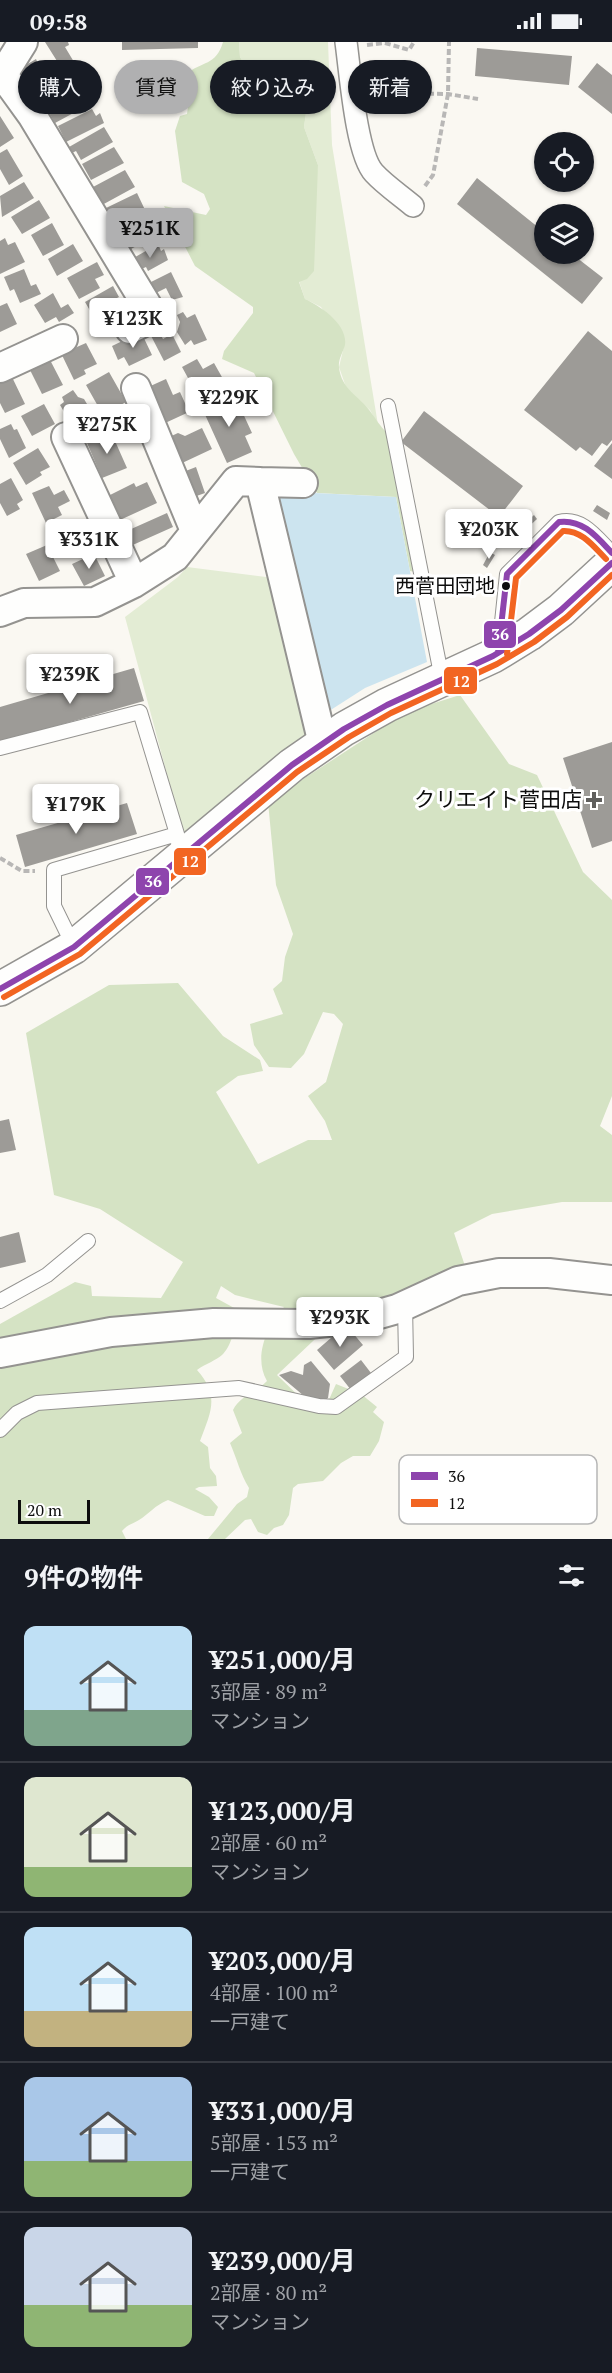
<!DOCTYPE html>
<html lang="ja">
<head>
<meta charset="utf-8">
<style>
  :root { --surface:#171b24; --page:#242831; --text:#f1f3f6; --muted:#9ea1a6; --line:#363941; --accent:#b0b0b1 }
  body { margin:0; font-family:"PT Serif","Noto Sans JP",serif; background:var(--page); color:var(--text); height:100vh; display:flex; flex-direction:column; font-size:22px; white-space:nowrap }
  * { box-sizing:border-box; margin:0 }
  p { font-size:20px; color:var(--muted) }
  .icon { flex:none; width:33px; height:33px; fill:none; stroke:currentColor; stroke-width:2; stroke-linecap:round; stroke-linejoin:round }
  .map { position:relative; height:1497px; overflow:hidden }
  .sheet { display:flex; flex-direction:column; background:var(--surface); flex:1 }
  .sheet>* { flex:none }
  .top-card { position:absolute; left:18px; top:18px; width:576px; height:54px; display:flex; gap:12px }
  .controls { position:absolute; left:534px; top:90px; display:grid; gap:12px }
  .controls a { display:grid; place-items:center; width:60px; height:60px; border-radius:50%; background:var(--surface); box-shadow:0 2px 4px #0004; font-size:30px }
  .scale { position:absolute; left:18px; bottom:15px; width:72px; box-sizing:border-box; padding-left:6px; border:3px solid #0d0d0d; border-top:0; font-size:16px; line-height:21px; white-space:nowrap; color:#0d0d0d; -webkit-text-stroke:4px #fff; paint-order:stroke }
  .price { position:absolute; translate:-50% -51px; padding:0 14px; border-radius:6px; background:#fff; color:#222; font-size:20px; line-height:39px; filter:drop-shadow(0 2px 3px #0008) }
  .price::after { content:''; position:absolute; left:50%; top:36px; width:18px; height:14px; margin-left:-9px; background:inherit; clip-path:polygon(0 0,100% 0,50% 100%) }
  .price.current { background:var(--accent); color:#111 }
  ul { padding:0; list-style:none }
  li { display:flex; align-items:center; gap:18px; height:150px; padding:0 24px }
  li+li { border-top:2px solid var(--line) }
  li span { display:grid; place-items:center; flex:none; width:168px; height:120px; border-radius:12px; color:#555 }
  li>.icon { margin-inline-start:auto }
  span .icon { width:72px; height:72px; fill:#fffc; stroke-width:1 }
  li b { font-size:26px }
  h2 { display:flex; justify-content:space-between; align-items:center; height:72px; padding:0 24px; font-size:26px }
  .tag { padding:0 21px; border-radius:27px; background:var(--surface); box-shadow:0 2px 4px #0004; font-size:21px; line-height:54px }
  .tag.current { background:var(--accent); color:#111 }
  .status { display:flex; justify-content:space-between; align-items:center; height:42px; padding:0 30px; background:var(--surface); direction:ltr }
  .status svg { height:16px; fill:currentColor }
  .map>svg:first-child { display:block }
</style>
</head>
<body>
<div class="status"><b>09:58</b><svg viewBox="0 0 49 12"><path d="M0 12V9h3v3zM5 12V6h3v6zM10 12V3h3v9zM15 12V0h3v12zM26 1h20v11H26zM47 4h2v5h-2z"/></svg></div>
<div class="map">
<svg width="612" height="1497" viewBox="0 0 612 1497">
  <rect width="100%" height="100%" fill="#faf8f2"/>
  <path fill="#e3ecd4" d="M239,0h89l4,103 46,280 -8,-15 -23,-20 -8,-23 6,-25 -24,-35 -16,-8 -6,-18 19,-116 -14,-38 2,-14 12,-4 -44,-43 -25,5 -9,-14z
    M187,525l87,11 35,160 -125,100 -59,-221 53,-40z"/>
  <path fill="#d5e3c4" d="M223,0h16l1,15 9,14 25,-5 18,1 16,21 10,21 -12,4 -2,14 14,38 -4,106 -7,8 -8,3 6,17c15,7 43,25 40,46 -2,7 -7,15 -6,22 2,22 20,29 31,44 6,8 10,15 17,22l28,139 -5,-1 -14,-74 -79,-4 -23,-39 -40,-81 -32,-14 2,-8 29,-38v-6l-58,-41 -31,-60 42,9 4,-6 -6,-15 -22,-12 -7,-51 5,-15 7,-2 4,-29 -5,-11c16,-13 30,-8 37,-32z
    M460,653l49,69 28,11 46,97 29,28v196l-12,30 12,9v67h-50l-70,12 -38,19 14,42 -138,50 -53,50 30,29h20l9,-20 25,10 16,13 -4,5 11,10 -5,19 -9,15h-17l-12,7 -18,18 -25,3 -5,4 -4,27 -6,10 -9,3 -7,7 -9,-3 -7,-13 -6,1 -20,19h-17l29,-35 10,-7 2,-9c-9,-15 -12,-29 -19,-45l12,-10 -9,-23c7,-14 24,-18 34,-29 -14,-24 0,-55 17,-74l-49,-12 -14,-9 -5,12 20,11c2,12 -4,37 -14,46 -5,5 -17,9 -25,15 23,26 14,42 3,71l8,6 2,21 6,8 1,10 -18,1 -4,2 14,8 9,10 -4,9h-9l-37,-16c-14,6 -18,13 -29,20 -7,4 -12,5 -17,11l4,8h-126v-215l75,-42 16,4 1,10 69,2 22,-36 -83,-53 -46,-14 -28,-162 83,-48 69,-2 45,53 37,24 3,11 -25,5 -22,16 42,72 50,-24h24l-7,-19 -17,-25 18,-14 17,-58 -9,-10 -11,-2 -19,42 -13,14 -22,-1 -15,-22 -4,-21 33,-10 -10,-25 9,-8 3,-24 8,-23 -17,-49 -8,-83 138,-90z"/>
  <path fill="#cce4ef" d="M274,449l122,6 31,165 -62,26 -39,25z"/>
  <path fill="#9d9b97" d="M45,0h23l1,3 -4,2 9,15 -12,7z
    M122,0h76v6l-76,2z
    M477,6l95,8 -3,29 -94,-9z
    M36,17l3,7 7,-4 7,13 -26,15 -11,-19z
    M597,21l15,12v39l-34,-27z
    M75,30l7,12 -36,20 -7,-13z
    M84,47l8,14 -37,20 -8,-14z
    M92,67l4,7 4,-3 4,10 -38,19 -8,-16z
    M0,74l14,22 -14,9z
    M104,85l9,15 -32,18 -5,-9 -4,2 -3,-6z
    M114,105l10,16 -33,17 -9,-16z
    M7,107l16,27 -14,9 -9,-16v-16z
    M125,128l10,17 -33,18 -9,-18z
    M477,136l67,54v22h28l31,24 -21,26 -125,-100z
    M24,140l10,16 -32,19 -2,-21z
    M137,151l9,19 -31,15 -9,-19z
    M39,158l11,18 -28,16 -11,-17z
    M148,175l9,18 -26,14 -4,-6 -6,3 -6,-12z
    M52,181l12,22 -21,11 -12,-21z
    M5,196l3,7 7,-3 10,20 -25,12v-33z
    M73,202l10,17 -26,15 -9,-17z
    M158,202l3,7 3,-2 4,11 -20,11 -2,-4 -9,4 -7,-11z
    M97,220l7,13 -9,4 5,9 -21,11 -12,-21z
    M24,227l7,17 5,-2 5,10 -21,9 -6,-14 -4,2 -6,-14z
    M171,230l12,25 -11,3 -6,-12 -14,7 -5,-11z
    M113,244l6,11 -6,3 8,13 -22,13 -14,-24z
    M53,251l8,15 7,-4 6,9 -15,9 -3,-5 -11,6 -11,-18z
    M7,261l10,21 -17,8v-26z
    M183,270l4,6 8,-4 12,26 -13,5 -3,-5 -6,5 -8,-13 3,-10 -3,-7z
    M156,284l7,13 9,-5 9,18 -17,9 -16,-31z
    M588,289l24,20v89l-5,6 -5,-3 -10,13 -12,-9 -4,4 -52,-41z
    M141,290l11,23 -23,11 -5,-9 -6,3 -6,-14z
    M86,301l11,21 -13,6 2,4 -12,6 -14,-29 10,-1z
    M49,316l14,27 -21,9 -14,-28z
    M197,317l6,10 11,-6 13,23 -27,14 -18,-33z
    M109,330l17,30 -23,13 -17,-30z
    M11,333l14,29 -20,9 -5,-10v-23z
    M166,337l7,16 7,-3 9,20 -26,12 -17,-36z
    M73,348l5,7 6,2 6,10 -6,2 8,13 -16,8 -16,-27 4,-3 -2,-5z
    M234,352l18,39 -7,3 7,16 -25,11 -25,-55z
    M44,362l11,20 -23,12 -11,-20z
    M424,369l99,75 -24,31 -98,-75z
    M11,382l3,6 3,-1 9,19 -17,10 -9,-19v-10z
    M202,386l10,21 -32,15 -13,-26 11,-5 7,3z
    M111,390l16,36 -25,10 -15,-35z
    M612,401v36l-18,-13z
    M38,406l12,19 -10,5 2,3 -16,10 -13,-22z
    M196,425l9,26 -17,6 -10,-25z
    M11,436l12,22 -6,4 3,5 -13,7 -7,-13v-19z
    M147,440l10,21 -37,17 -12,-24 26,-13 2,4z
    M49,444l5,9 10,-5 6,11 -12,6 4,8 -16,8 -14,-30z
    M597,463l13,8 -3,7 -14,-9z
    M167,471l6,14 -47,21 -6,-14z
    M534,473l3,4 -13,12 -3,-4z
    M71,477l11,23 -14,7 -2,-6 -10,5 -4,-8 4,-2 -5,-10z
    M47,503l13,26 -21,10 -13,-27z
    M490,510l5,3 -8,13 -4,-3z
    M94,512l11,22 -21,10 -12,-22z
    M134,626l10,33 -144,41v-35z
    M612,700v99l-20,7 -29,-90z
    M127,761l10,31 -112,33 -9,-32z
    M9,1077l7,31 -16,3v-32z
    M19,1190l7,30 -26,6v-31z
    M346,1283l17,20 -29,25 -17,-20z
    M361,1318l10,13 -20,17 -11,-14z
    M311,1319l19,23 -2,14 -5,4 -13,-1 -31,-26 12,-4 12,4 1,-10z"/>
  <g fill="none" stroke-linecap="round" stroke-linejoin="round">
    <defs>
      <path id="service" d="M388,364l54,273
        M499,609l8,-77 52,-52c23,-6 38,16 53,31
        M0,706l140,-36 37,122 3,23
        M74,905l-20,-41v-36l123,-36
        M0,1259l47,-26 41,-34
        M0,1388l17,-17 20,-10 202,-15 80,18 17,1 70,-50 -1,-52"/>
      <path id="pedestrian" d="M346,0c4,28 10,112 28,131 11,12 26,22 39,33"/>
      <path id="minor" d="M3,33l29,40 122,202 -24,12
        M0,37l23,-37
        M0,326l63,-29
        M136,346l59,143
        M66,395l68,146
        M260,440l43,1
        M0,570l24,-9 71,-1 39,-19 41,-26 61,-76 24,1 63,262
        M0,1311l111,-21 103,-9 95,1 56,-6 32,-9 61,-28 41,-8h50l63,7"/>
      <path id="tertiary" d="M0,947l74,-42 218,-182 52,-36 43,-24 106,-49 36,-22 32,-24 51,-47"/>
    </defs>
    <use href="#service" stroke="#949390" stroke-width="16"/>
    <use href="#pedestrian" stroke="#949390" stroke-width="24"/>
    <use href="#minor" stroke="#949390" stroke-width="32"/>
    <use href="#tertiary" stroke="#949390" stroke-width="36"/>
    <path stroke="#b8b7b6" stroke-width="4" stroke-dasharray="6 3" stroke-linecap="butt" d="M367,3l18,-2 24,7 5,-8
      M374,51l74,1 30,5
      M425,144l8,-11 15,-81 1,-52
      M0,816l22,13h13"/>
    <use href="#service" stroke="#fefefd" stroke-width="14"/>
    <use href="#pedestrian" stroke="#fefefd" stroke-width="21"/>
    <use href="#minor" stroke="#fefefd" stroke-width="28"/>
    <use href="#tertiary" stroke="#fefefd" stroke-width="33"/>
    <defs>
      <path id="bus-1" d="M498,611l9,-79 52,-52c24,-3 38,15 53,31
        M0,947l74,-42 218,-182 52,-36 43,-24 106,-49 36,-22 32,-24 51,-47"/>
      <path id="bus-2" d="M507,612l9,-76 47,-47c19,-1 31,16 43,28
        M4,955l76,-43 217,-182 52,-35 42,-24 106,-49 37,-22 33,-25 45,-42"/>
    </defs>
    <use href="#bus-1" stroke="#fff" stroke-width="10"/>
    <use href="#bus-2" stroke="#fff" stroke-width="10"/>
    <use href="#bus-1" stroke="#8e44ad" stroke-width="6"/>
    <use href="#bus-2" stroke="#f26522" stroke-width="6"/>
  </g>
  <circle fill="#0d0d0d" stroke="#fff" stroke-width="2" cx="506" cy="544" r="5"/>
  <path fill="#605f5d" stroke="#fff" stroke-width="2" d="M591 749h6v6h6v6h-6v6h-6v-6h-6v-6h6z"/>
  <g text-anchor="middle" stroke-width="6" stroke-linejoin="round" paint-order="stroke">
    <g font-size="20" fill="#0d0d0d" stroke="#fff" text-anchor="end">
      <text x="495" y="551">西菅田団地</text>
    </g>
    <g font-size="21" fill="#0d0d0d" stroke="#fff" text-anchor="end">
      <text x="582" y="765">クリエイト菅田店</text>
    </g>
  </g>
  <rect x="399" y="1413" width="198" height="69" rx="9" fill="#fff" stroke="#b6b6b6" stroke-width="1.5"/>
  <rect x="411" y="1430" width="27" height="8" fill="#8e44ad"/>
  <rect x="411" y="1457" width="27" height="8" fill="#f26522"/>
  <g font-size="16" fill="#0d0d0d">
    <text x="448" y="1440">36</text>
    <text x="448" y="1467">12</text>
  </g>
  <g stroke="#fff" stroke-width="2">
    <rect x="483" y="578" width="34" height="29" rx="6" fill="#8e44ad"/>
    <rect x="443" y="624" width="35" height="29" rx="6" fill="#f26522"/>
    <rect x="173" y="805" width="34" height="29" rx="6" fill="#f26522"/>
    <rect x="135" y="825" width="35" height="29" rx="6" fill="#8e44ad"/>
  </g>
  <g font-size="16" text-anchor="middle" font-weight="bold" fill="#fff">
    <text x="500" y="598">36</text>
    <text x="461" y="645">12</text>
    <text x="190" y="825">12</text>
    <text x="153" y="845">36</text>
  </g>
</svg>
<div class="controls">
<a><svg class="icon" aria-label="locate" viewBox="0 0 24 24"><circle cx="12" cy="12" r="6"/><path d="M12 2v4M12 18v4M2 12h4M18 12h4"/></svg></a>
<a><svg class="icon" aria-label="layers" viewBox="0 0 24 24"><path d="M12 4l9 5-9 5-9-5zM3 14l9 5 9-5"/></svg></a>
</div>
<div class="scale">20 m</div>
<b class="price current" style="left:150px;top:217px">¥251K</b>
<b class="price" style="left:133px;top:307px">¥123K</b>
<b class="price" style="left:229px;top:386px">¥229K</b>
<b class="price" style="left:107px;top:413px">¥275K</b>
<b class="price" style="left:489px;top:518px">¥203K</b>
<b class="price" style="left:89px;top:528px">¥331K</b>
<b class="price" style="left:70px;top:663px">¥239K</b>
<b class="price" style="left:76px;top:793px">¥179K</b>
<b class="price" style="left:340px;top:1306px">¥293K</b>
<div class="top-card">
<a class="tag">購入</a>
<a class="tag current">賃貸</a>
<a class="tag">絞り込み</a>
<a class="tag">新着</a>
</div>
</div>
<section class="sheet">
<h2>9件の物件<svg class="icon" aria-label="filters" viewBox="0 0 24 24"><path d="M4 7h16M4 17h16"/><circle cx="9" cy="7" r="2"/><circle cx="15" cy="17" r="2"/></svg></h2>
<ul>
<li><span style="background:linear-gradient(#bfe0f5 70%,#7fa58c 0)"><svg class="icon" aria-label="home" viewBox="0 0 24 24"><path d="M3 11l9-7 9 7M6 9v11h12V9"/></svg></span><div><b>¥251,000/月</b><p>3部屋 · 89 m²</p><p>マンション</p></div></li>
<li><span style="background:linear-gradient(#dfe7d0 75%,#8fb573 0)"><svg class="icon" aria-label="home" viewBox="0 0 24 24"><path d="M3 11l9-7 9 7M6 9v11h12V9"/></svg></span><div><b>¥123,000/月</b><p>2部屋 · 60 m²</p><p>マンション</p></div></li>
<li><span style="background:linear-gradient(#bfe0f5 70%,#c2b280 0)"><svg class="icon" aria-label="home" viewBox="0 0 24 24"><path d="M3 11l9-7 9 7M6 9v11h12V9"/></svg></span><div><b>¥203,000/月</b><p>4部屋 · 100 m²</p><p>一戸建て</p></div></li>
<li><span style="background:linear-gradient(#a9c7e8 70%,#8fb573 0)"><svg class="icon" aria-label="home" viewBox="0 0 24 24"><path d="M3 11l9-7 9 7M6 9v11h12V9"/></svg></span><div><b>¥331,000/月</b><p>5部屋 · 153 m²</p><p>一戸建て</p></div></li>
<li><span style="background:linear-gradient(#c9d6e8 65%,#8fb573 0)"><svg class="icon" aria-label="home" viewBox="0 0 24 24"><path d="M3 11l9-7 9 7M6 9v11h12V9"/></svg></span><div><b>¥239,000/月</b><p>2部屋 · 80 m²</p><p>マンション</p></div></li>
</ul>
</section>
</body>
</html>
